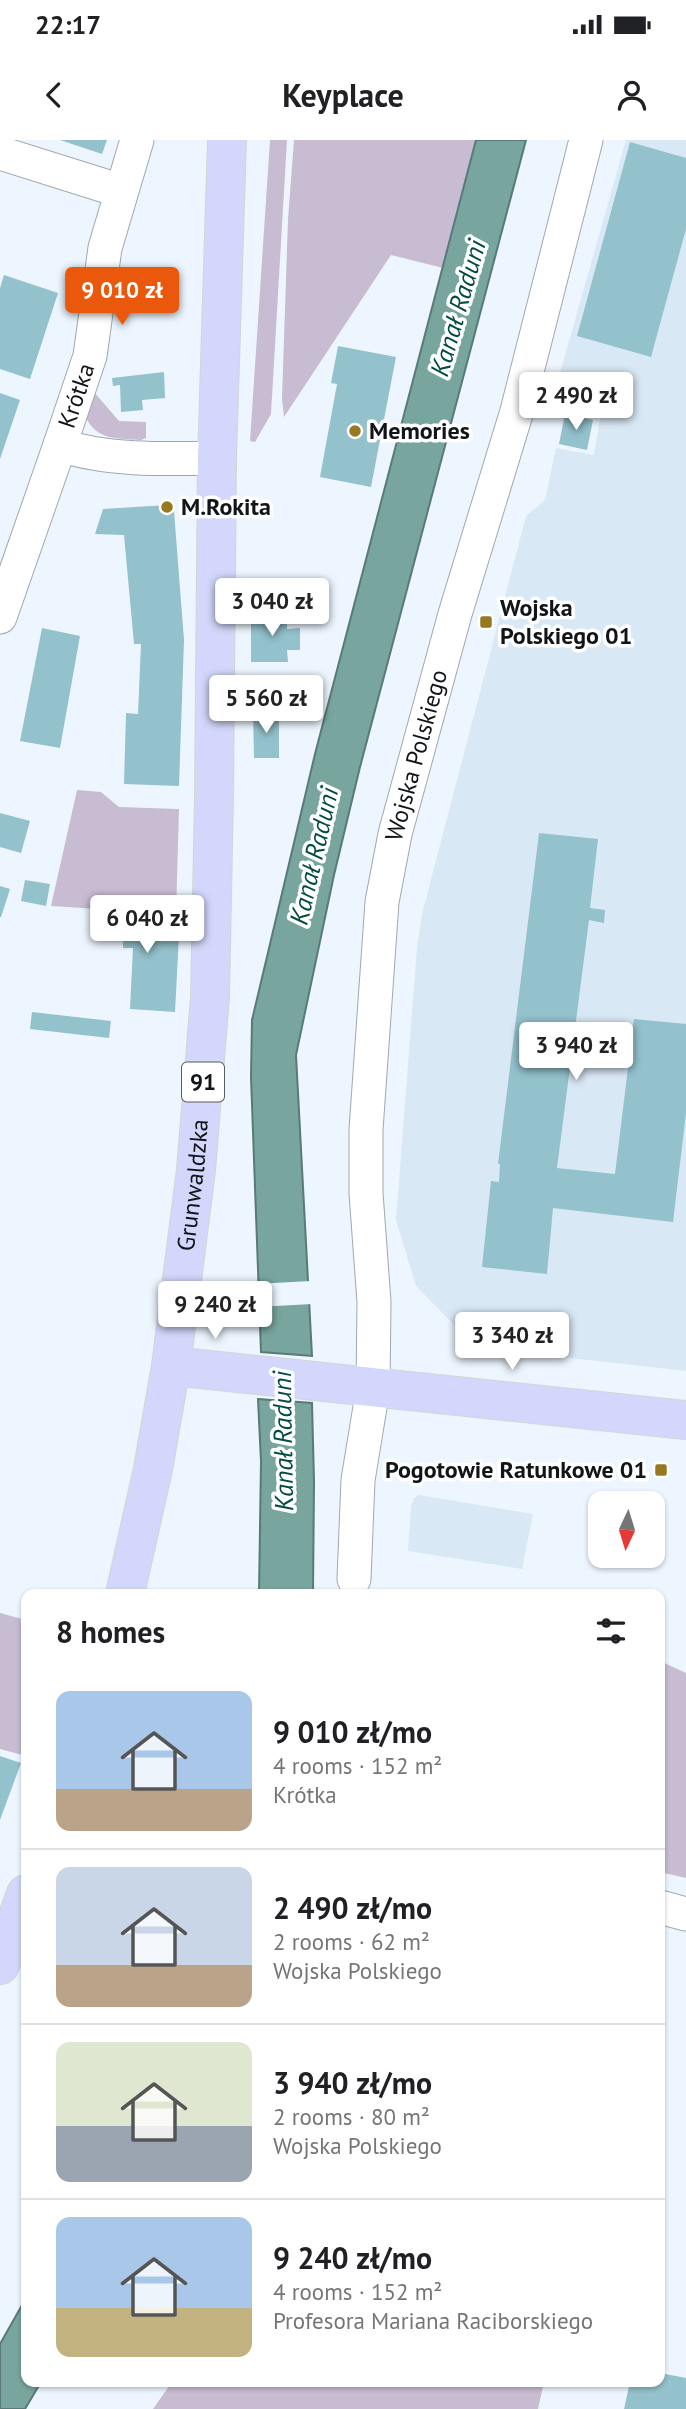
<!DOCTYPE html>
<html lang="en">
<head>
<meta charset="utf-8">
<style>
  :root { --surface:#fff; --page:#f6f6f6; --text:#202124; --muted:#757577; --line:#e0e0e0; --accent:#ea580c }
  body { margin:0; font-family:"PT Sans",sans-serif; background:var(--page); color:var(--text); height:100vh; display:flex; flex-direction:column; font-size:26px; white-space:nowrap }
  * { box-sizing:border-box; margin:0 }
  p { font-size:23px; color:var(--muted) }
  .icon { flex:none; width:38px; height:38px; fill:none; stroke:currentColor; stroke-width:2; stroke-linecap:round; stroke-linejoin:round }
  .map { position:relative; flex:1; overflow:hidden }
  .side { position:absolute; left:21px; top:1449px; width:644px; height:798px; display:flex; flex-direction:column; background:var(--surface); border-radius:14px; box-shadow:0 2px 5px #0004 }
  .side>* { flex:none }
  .needle { width:46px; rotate:184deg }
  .buttons { position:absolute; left:588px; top:1351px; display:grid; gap:14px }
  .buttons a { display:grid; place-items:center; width:77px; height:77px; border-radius:14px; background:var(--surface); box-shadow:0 2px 5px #0004; font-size:35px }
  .price { position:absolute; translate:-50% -60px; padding:0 16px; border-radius:7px; background:#fff; color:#222; font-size:23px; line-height:46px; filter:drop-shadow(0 2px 4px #0008) }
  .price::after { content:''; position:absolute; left:50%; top:42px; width:21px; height:16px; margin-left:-10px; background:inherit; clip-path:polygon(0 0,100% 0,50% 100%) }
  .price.selected { background:var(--accent); color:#fff }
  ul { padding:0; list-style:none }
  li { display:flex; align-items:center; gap:21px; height:175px; padding:0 35px }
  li+li { border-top:2px solid var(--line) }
  li span { display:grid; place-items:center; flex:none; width:196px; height:140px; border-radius:14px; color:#555 }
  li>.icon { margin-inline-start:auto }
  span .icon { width:84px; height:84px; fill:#fffc; stroke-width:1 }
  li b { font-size:30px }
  h2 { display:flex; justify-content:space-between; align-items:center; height:84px; padding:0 35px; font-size:30px }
  .status { display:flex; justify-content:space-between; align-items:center; height:49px; padding:0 35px; background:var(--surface); direction:ltr }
  .status svg { height:19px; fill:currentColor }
  header { display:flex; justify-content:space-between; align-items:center; height:91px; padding:0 35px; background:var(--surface); font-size:32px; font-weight:600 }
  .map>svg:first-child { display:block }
</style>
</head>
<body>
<div class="status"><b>22:17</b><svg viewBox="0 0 49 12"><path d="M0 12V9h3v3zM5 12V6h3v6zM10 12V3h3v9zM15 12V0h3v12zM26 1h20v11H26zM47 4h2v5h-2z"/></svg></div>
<header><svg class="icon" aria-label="back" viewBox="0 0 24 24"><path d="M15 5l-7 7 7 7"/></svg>Keyplace<svg class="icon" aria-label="person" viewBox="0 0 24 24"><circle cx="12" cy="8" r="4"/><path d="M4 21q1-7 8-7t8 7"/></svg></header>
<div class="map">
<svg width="686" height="2269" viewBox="0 0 686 2269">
  <rect width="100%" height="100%" fill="#edf6ff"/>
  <path fill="#d9e8f5" d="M626,0h60v1231l-197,-22 -31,-20 -42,-43 -20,-66 21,-273 5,-33 104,-398 19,-16 11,-52 38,7 7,-42 -42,-9 -5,-10z
    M419,1355l114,19 -11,55 -114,-18 3,-45 3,-8z"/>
  <path fill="#c8bcd2" d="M270,0h17l-16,274 -16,28 -5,-1z
    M294,0h182l-33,128 -52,-13 -107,162 -2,-18 6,-180z
    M94,252l25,29 27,1v16l-5,2c-25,-2 -44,1 -56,-24z
    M77,650l24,2 18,15 60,2 -3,105 -125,-8z
    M0,1473l26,7v136l-26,-7z
    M660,1521l26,12v205l-26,-6z
    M172,2242h372l-6,27h-385z"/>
  <path fill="#78a69e" stroke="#597a76" stroke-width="2" d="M476,0h50l-166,627 -26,108 -38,180 16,301 -51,-4 -10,-275 1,-57 63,-266z
    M258,1259l54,4 2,78 -1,113h-54l2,-133z
    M26,2158v84h15l-16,27h-25v-65z"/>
  <path fill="#edf6ff" d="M311,1141l2,23 -57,3 -1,-23z"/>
  <path fill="#93c1cc" d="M60,0h47l-5,14z
    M630,2l56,16v71l-35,128 -74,-21z
    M4,135l54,18 -28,86 -30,-10v-81z
    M338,206l58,11 -25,130 -51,-10 17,-93 -6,-1z
    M164,232l1,26 -23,2 1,10 -22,2 -1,-27 -7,1 -1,-8z
    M0,253l20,7 -20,59z
    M565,274l28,6 -6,30 -28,-6z
    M167,365l7,6 10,129 -5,146 -55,-2 2,-71 12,1 3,-70h-7l-10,-109 -29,-1 8,-25z
    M251,474h36v15l13,-1v22h-13l1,12h-37z
    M42,488l38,8 -20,112 -40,-7z
    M279,572v46h-25l-1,-45z
    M0,673l30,8 -9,32 -21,-6z
    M539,693l59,6 -8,69 15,2 -1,13 -15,-3 -32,248 58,6 19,-155 52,5v89l-13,109 -120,-14 -6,66 -65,-7 9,-86 8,1 1,-18h-2z
    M25,740l25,4 -4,22 -25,-5z
    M0,746l10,3 -9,28h-1z
    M96,770l84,6 -5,96 -45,-3 3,-61h-10v-7h-15v-11h-14z
    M32,872l79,9 -2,17 -79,-9z
    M0,1616l21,7 -21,57z
    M660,2233l26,5v31h-62l6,-27h30z"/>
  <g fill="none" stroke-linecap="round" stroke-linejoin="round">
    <defs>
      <g id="minor">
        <path d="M0,13l121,38"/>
        <path id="s1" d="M60,305l30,-89 15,-108 32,-108"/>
        <path d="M0,477l60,-172c47,16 107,14 157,13"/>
        <path id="s2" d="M354,1439l4,-99 15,-91 1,-87 -8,-109v-63l16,-228 13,-68 60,-220 62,-203 69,-271"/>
        <path d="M660,1767l26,7"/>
      </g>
      <g id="major">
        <path d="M171,1226l515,54"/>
        <path id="s3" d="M125,1454l28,-125 18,-103 25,-196 14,-173 4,-201 3,-338 10,-318"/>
        <path d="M0,1825l26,-71"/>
      </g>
    </defs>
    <use href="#minor" stroke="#9fa8b0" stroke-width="35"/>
    <use href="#major" stroke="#d4d5d5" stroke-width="40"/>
    <use href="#minor" stroke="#fff" stroke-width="33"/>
    <use href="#major" stroke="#d3d7fb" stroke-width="38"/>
  </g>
  <g fill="#967921" stroke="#fff" stroke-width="2.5">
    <circle cx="355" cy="291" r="7"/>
    <circle cx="167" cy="367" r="7"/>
    <rect x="479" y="475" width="14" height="14" rx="3.5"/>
    <rect x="654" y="1323" width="14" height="14" rx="3.5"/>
  </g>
  <g text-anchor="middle" stroke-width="7" stroke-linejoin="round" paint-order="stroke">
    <rect fill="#fff" stroke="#595b5d" stroke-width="2" x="182" y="922.5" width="42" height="39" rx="5"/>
    <g font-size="23" font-weight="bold" fill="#121518">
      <text x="203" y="950">91</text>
    </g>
    <g font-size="24" fill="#121518" stroke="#fff">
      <text dy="8" stroke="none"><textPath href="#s1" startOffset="52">Krótka</textPath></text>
      <text dy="8" stroke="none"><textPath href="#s2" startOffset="830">Wojska Polskiego</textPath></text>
      <text dy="8" stroke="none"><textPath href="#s3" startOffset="415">Grunwaldzka</textPath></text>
    </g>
    <g font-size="24" font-weight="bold" fill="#121518" stroke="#fff" text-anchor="start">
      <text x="369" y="299">Memories</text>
      <text x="181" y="375">M.Rokita</text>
      <text x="500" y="476">Wojska<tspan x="500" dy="28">Polskiego 01</tspan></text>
      <text x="647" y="1338" text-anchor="end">Pogotowie Ratunkowe 01</text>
    </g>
    <g font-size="26" font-style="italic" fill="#034b44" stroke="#fff">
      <text transform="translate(458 168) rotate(-74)" y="9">Kanał Raduni</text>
      <text transform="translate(314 716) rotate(-77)" y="9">Kanał Raduni</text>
      <text transform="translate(283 1301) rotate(-91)" y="9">Kanał Raduni</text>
    </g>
  </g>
</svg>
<div class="buttons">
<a><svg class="needle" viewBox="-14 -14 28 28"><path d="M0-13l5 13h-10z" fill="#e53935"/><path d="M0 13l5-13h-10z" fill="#757577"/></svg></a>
</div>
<b class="price selected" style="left:122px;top:187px">9 010 zł</b>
<b class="price" style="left:576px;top:292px">2 490 zł</b>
<b class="price" style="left:272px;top:498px">3 040 zł</b>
<b class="price" style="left:266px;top:595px">5 560 zł</b>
<b class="price" style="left:147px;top:815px">6 040 zł</b>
<b class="price" style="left:576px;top:942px">3 940 zł</b>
<b class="price" style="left:215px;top:1201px">9 240 zł</b>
<b class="price" style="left:512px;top:1232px">3 340 zł</b>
<section class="side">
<h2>8 homes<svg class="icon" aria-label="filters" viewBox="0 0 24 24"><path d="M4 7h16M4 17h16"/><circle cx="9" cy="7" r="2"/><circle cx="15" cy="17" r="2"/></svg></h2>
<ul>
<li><span style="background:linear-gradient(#a9c7e8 70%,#b9a48a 0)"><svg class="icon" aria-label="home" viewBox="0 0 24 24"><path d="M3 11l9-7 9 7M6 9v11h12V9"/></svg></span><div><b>9 010 zł/mo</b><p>4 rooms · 152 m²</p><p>Krótka</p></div></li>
<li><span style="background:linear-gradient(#c9d6e8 70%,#b9a48a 0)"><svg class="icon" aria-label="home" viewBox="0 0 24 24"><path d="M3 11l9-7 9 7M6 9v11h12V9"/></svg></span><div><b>2 490 zł/mo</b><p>2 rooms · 62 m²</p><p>Wojska Polskiego</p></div></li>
<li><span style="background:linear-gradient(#dfe7d0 60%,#9aa5b1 0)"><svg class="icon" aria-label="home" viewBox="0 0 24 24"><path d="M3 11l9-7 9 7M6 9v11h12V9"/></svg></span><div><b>3 940 zł/mo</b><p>2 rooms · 80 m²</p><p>Wojska Polskiego</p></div></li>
<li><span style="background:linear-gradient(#a9c7e8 65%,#c2b280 0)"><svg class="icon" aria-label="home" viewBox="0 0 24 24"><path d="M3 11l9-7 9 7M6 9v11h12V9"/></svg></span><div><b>9 240 zł/mo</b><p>4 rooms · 152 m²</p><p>Profesora Mariana Raciborskiego</p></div></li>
</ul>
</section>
</div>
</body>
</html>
